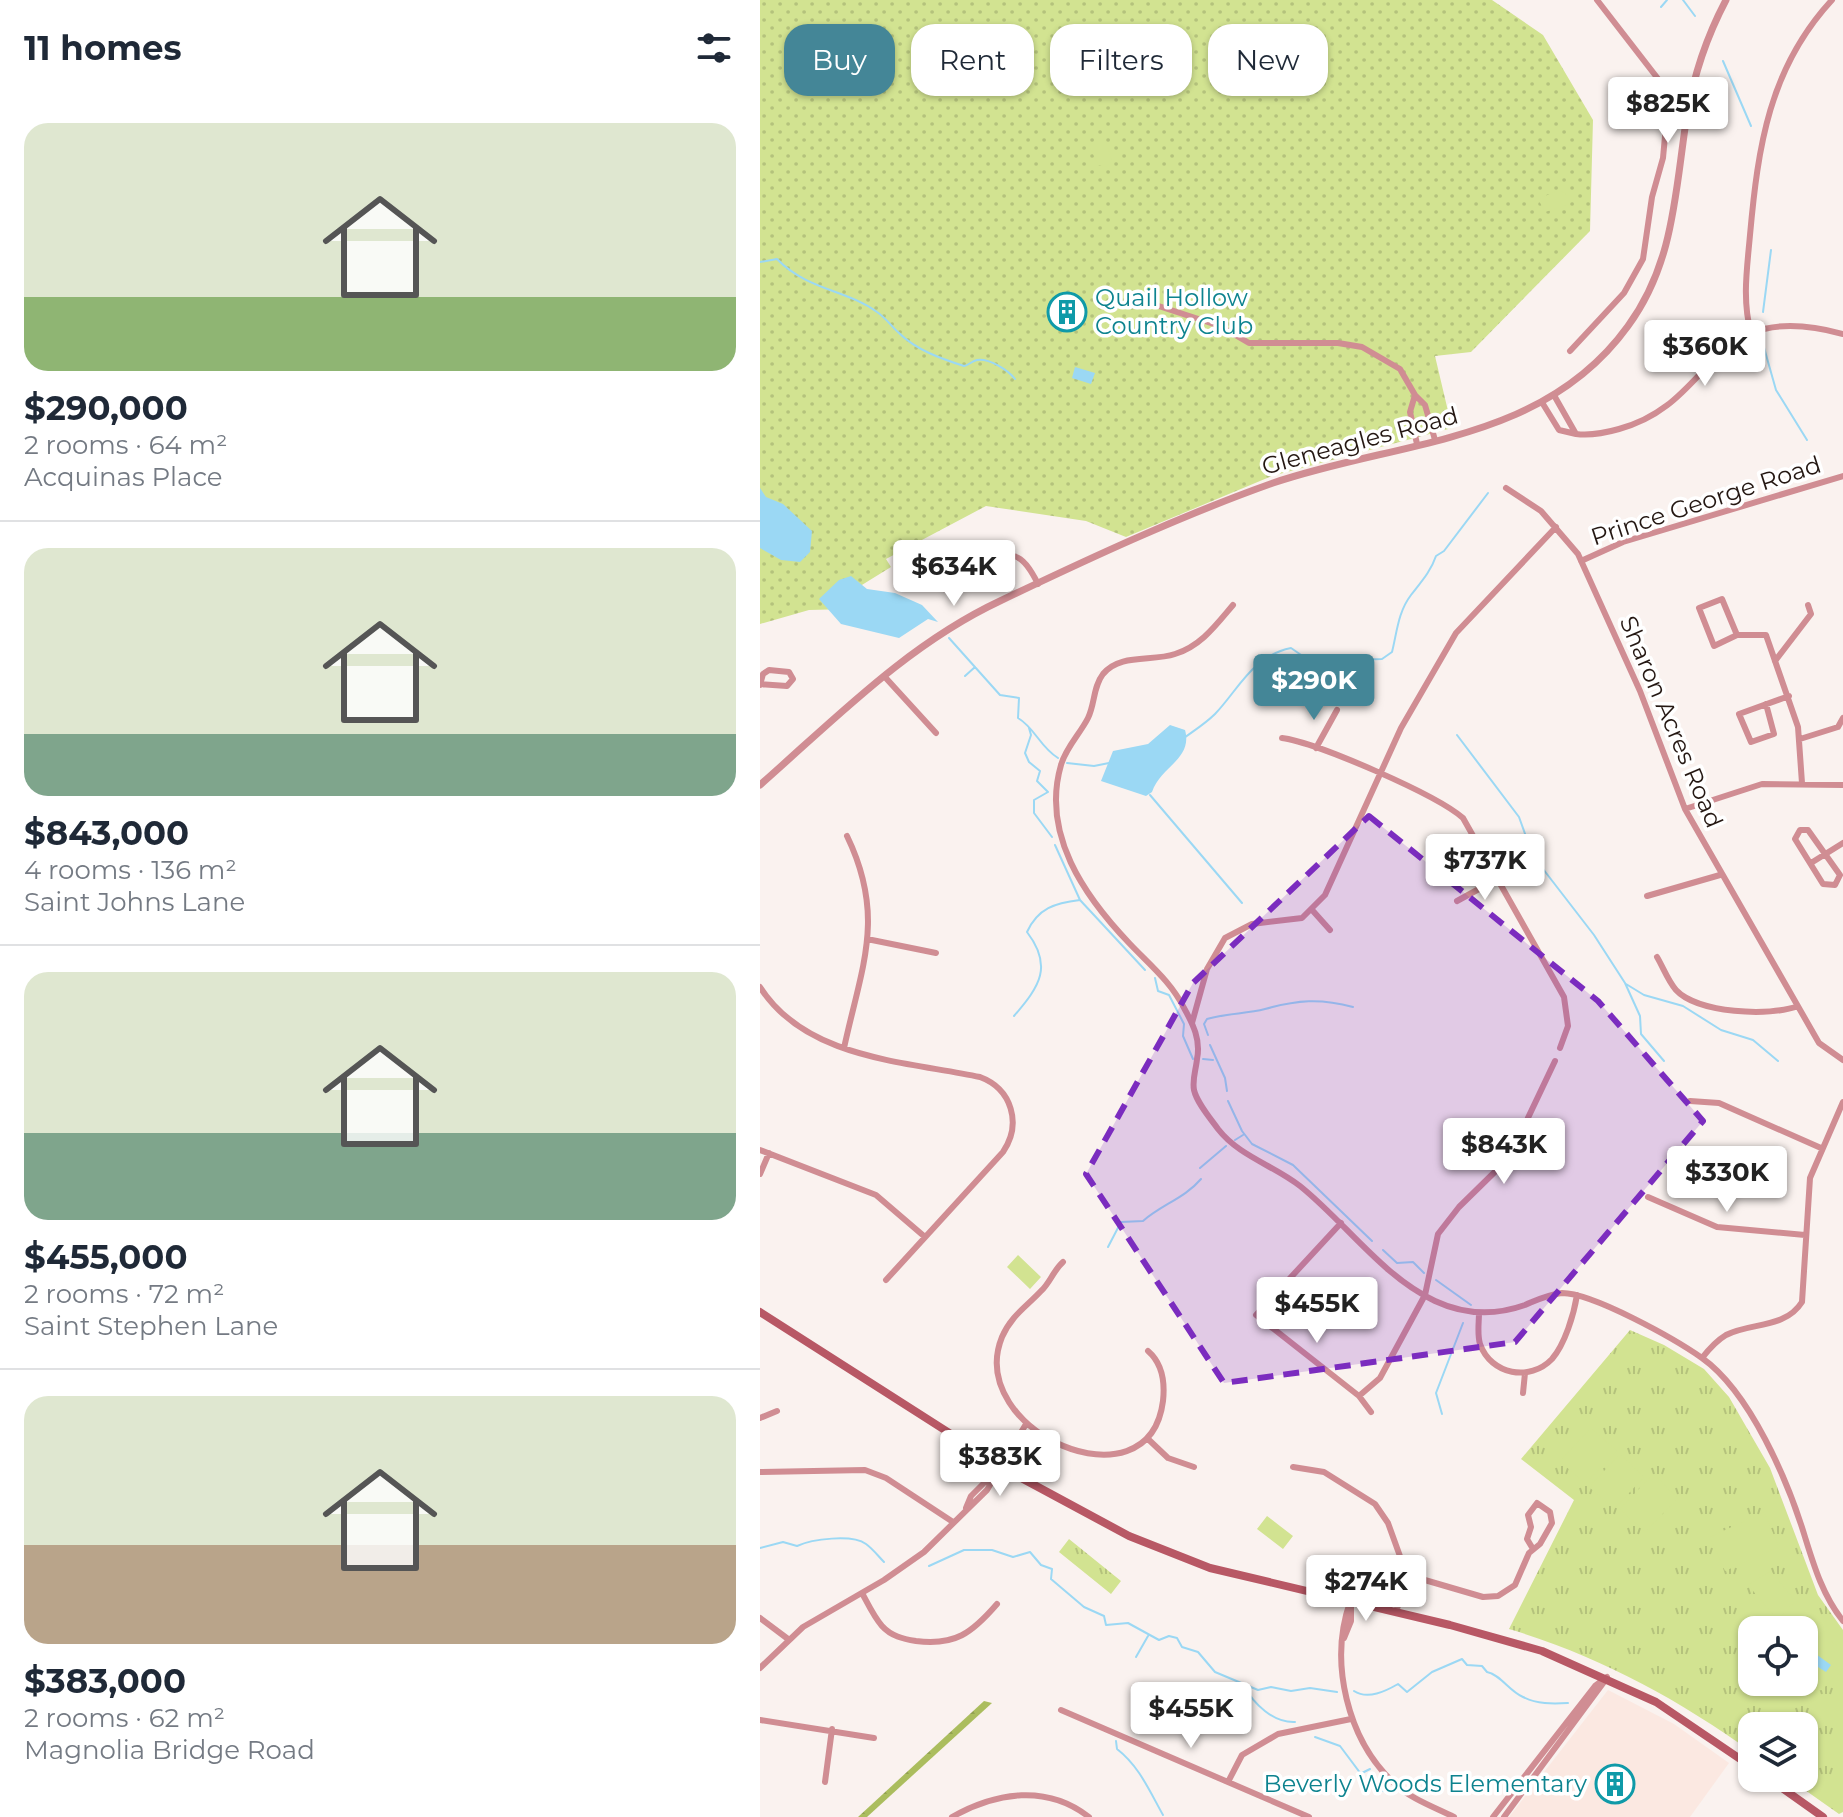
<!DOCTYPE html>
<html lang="en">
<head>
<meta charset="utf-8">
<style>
  :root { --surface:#fff; --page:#f2f2f3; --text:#1f2937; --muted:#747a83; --line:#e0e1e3; --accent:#448697 }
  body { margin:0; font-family:Montserrat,sans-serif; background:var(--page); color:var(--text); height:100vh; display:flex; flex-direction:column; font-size:30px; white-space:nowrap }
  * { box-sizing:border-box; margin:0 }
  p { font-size:26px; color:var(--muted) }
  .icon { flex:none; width:44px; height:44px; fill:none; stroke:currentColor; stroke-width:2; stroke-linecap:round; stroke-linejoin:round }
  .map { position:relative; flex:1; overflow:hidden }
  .side { display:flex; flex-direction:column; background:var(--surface); width:760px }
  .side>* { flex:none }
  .guide { position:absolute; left:24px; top:24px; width:760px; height:72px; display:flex; gap:16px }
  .controls { position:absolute; left:978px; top:1616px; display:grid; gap:16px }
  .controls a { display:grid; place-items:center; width:80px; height:80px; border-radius:16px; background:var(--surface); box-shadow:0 2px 6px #0004; font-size:40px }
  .price { position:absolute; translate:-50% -68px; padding:0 18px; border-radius:8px; background:#fff; color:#222; font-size:26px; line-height:52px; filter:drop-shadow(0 2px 4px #0008) }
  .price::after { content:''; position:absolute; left:50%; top:48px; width:24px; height:18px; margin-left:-12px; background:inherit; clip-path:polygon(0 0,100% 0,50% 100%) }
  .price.on { background:var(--accent); color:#fff }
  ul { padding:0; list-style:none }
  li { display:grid; align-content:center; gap:16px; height:424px; padding:0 24px }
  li+li { border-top:2px solid var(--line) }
  li span { display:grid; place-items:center; height:248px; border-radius:24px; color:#555 }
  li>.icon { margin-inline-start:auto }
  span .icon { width:144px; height:144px; fill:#fffc; stroke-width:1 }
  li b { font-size:34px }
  h2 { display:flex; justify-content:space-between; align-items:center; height:96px; padding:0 24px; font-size:34px }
  .tag { padding:0 28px; border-radius:24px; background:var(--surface); box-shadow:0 2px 6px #0004; font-size:28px; line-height:72px }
  .tag.on { background:var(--accent); color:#fff }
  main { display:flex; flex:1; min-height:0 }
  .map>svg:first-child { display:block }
</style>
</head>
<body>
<main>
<section class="side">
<h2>11 homes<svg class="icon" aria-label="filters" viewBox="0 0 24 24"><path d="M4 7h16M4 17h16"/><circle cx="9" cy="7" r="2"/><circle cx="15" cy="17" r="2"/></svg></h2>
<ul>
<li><span style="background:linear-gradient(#dfe7d0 70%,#8fb573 0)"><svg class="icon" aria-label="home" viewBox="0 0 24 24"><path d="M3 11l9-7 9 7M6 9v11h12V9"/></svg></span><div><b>$290,000</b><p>2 rooms · 64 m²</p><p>Acquinas Place</p></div></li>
<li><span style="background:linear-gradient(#dfe7d0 75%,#7fa58c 0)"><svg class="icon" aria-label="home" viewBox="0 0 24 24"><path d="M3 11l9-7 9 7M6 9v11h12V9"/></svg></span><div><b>$843,000</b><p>4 rooms · 136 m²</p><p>Saint Johns Lane</p></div></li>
<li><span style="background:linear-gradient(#dfe7d0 65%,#7fa58c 0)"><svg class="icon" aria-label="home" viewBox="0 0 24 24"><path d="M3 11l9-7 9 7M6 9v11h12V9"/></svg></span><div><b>$455,000</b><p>2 rooms · 72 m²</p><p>Saint Stephen Lane</p></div></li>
<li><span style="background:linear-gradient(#dfe7d0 60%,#b9a48a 0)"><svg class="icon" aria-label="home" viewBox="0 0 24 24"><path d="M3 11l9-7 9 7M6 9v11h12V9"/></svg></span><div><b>$383,000</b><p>2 rooms · 62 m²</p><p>Magnolia Bridge Road</p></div></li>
</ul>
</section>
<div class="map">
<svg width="1083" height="1817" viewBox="0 0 1083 1817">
  <defs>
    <pattern id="grass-dots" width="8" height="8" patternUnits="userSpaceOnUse" patternTransform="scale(2)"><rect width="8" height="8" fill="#d2e391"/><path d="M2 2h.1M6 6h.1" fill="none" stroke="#b4c27c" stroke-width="1.8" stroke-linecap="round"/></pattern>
    <pattern id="forest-firs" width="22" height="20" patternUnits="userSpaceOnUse" patternTransform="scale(2)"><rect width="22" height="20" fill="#abbd5e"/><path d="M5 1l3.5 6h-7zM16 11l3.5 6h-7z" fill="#93a251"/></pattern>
    <pattern id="park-tufts" width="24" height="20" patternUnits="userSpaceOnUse" patternTransform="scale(2)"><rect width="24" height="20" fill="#d2e391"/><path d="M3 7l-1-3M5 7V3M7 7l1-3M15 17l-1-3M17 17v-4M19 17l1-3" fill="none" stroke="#b4c27c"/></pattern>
  </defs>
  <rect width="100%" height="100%" fill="#faf2ef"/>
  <path fill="#fbe8e1" d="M848,1690l66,34 55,39 -39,54h-181z"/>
  <path fill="url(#grass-dots)" d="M0,0h732l51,35 50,85 -3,111 -119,121 -36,4 17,72 -180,48 -146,61 -40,-16 -100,-15 -100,53 5,8 -34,21 -8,21 -40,1 -49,14z"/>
  <path fill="url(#forest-firs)" d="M224,1701l8,2 -125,114h-9z"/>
  <path fill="url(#park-tufts)" fill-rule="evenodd" d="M870,1330l34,15 40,24 25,28 41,71 48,127 25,35v182l-4,2 -51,-36h16v-52h-52v26c-76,-54 -153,-96 -243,-123l65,-129 -53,-41zM992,1630h52v52h-52z
    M309,1539l52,42 -10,13 -52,-42z"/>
  <path fill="#d2e391" d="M336,139h9l7,22 -6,6 -8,-2 -8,-18z
    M799,190l8,5v10l-22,7 -7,-13z
    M258,1255l23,22 -11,12 -23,-22z
    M831,1428l26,23 -32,33 -25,-23z
    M860,1454l24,23 -30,32 -25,-22z
    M893,1474l25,24 -33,34 -25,-23z
    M1004,1512l15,35 -54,24 -15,-34z
    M507,1516l26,20 -10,13 -26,-20z
    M1011,1571l24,30 -15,17h-4l-28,-33z
    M1050,1625l33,25v18l-21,22 -15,2 -14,-10h11v-48z"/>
  <path fill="#9bd8f4" d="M315,367l20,6 -4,11 -19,-6z
    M0,488l6,9 17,7 29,27 -2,21 -10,10 -19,-2 -21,-12z
    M91,576l16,13 28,4 27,12 16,17 -10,-3 -29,19 -58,-14 -22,-25 20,-19z
    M410,725l15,5c8,29 -24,36 -33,62l-6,4 -45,-15 12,-30 35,-7z
    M1049,1649l22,16 -5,7 -8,-5 -8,9 -6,-4v-17z"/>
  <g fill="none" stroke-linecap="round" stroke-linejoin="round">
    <path stroke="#9bd8f4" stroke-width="2" d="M923,0l12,16
      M901,7l6,-7
      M963,61l28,65
      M0,262l17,-3c30,31 70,31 100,53 9,6 15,15 22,21 17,17 43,26 65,33 5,-1 8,-5 13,-6 12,-2 31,10 38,19
      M1003,312l8,-62
      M1003,344l13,46 31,50
      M189,638l51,57 19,3 -1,20c17,10 22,29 40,40
      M576,667l16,-7 30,-1 10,-7c5,-20 6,-40 19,-57 10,-13 20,-24 25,-39l8,-5 44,-58
      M205,676l10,-9
      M269,728l2,7 -6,18 4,9 11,9 -3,10 11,11 -14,8v13l18,24
      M697,735l62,82 14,39 61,79 31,48 15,33 1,18 23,27
      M424,738c11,-8 22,-15 31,-24 24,-25 37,-58 76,-66l16,11 28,8 38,28
      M307,763l27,3 15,-3
      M390,795l92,108
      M295,845l25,55 65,70
      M395,978l3,13 11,4 15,29 -1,12 10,23
      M866,984l18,11 39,11 38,24 32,10 25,21
      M254,1016c26,-30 39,-50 13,-84 11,-24 28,-29 53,-32
      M448,1035l-4,-11 3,-5c20,-6 39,-5 58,-10 32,-9 55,-11 88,-2
      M450,1045l15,33 2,13
      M443,1059l10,1
      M468,1101l14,30 10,13 41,21 79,76
      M475,1140l8,-5
      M440,1168l26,-22
      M348,1247l13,-25 22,-1c18,-16 42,-23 58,-42
      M623,1250l14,13 16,-1 11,11
      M676,1280l35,25
      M682,1414l-6,-21 27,-70
      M0,1548l23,-6 14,4c15,-7 55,-12 69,-2 7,5 12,12 18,18
      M169,1566l35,-16h28l21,7 17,-5 11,13 11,4 -1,10 33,28 20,9 2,9 22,-2 31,17 10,-4 8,2 5,9 16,5 17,20 43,18 13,-3 20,4 19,-3 27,4
      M376,1657l12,-21
      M483,1685c11,19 30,38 52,37
      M594,1691c14,9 32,0 44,-7l9,8 25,-20 30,-13 5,6 15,1 5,6c14,3 22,19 36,25 14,7 29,7 45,6
      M555,1737l25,9 30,40 22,8
      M356,1741l1,8c22,17 32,41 46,66
      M600,1774l10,-5"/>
    <path stroke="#d08d93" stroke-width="6" d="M374,298l86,28 29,17h89l24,4 38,22 15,26
      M991,333c-9,-33 -4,-64 -1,-98 8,-88 19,-167 82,-235
      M810,351l54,-58 19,-34 9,-62 11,-39 6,-65 -72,-93
      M783,404l16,26 17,4 -21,-37
      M816,434c15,2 29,-1 43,-5 100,-27 85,-133 224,-95
      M657,444l-7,-32 5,-17 10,10 10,35
      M746,488l35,23 37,43 62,137 45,118 134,234 24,17
      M821,561l42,-19 220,-66
      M184,589c10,-5 21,-7 30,-13 32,-18 42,-37 64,8
      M473,605c-17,20 -32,41 -58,49 -23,8 -55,-1 -72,20 -10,13 -8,30 -15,44 -8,16 -22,29 -27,47 -20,69 23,131 69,179 20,21 41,38 54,64 9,16 17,32 13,51 -1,11 -5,20 -3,31 3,13 16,28 24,39 21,27 55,36 82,57 45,36 82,90 135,115 30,14 59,15 90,4 12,-5 24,-11 37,-12 31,0 113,46 140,65 48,34 86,123 103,179 9,29 18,59 38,84
      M977,635l-15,-36 -23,9 15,38 23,-11h29l32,92 4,56
      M1015,661l36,-47 -3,-9
      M124,676l52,57
      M0,685l3,-11 6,-4 20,2 4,7 -6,7 -27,-2
      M1006,704l8,30 -23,8 -12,-28 50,-18
      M522,738c34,4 155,57 181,80l101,179 4,29 -8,22
      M1040,739l38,-12 5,-9
      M556,748l21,-38
      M925,809l77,-25 81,1
      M1040,830h8l32,45 -5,10 -12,-1 -28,-45z
      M1051,863l32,-20
      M887,896l73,-21
      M697,901l42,-23
      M553,911l17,19
      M107,939l69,14
      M897,957c6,10 11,24 19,33 21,23 94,27 122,16
      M0,987c46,72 144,74 220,90 32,12 42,47 23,75l-117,128
      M432,1023l15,-54 18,-31 27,-14 50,-6 23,-23 76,-167 55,-95 100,-106
      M84,1048c18,-83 42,-131 3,-212
      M930,1101l29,2 102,45
      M0,1150l116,45 49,42
      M0,1174l9,-21
      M888,1197l69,30 88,8
      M581,1223l-85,92 103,81 12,16
      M303,1262c-10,9 -13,21 -22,29 -15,16 -30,25 -39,46 -38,94 147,175 161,64 2,-18 0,-37 -15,-50
      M719,1313c0,10 -2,21 1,31 11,31 50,38 72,15 13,-15 22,-45 25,-64
      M942,1358c7,-9 14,-17 24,-23 25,-13 59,-6 76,-33l8,-124 33,-76
      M763,1393l2,-20
      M599,1396l21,-18 45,-83 13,-61 21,-27 50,-49 46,-97
      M0,1418l17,-7
      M388,1439l20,19 26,9
      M533,1467l31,5 51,32 13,19 13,36 17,19 65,19 15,-1 17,-11 14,-32 11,-9 12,-21 -2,-11 -13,-9 -9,12 3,12 -4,12 6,10
      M0,1472l105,-2 21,8 67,44
      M206,1508l5,-12 30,-30
      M102,1593c6,11 12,24 20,33 9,10 21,13 34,15 39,5 56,-8 81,-37
      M590,1602c-21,60 -3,138 45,182 16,15 39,23 59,33
      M636,1612l7,-22 10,-16
      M0,1618l28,21
      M584,1638l7,-17v-18
      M0,1668l43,-41 81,-47 40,-28 63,-62 39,-66
      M301,1710l248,107
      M0,1720l114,18
      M65,1782l7,-53
      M468,1782l14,-27 36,-21 73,-15
      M192,1817c44,-25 95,-33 137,0
      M733,1817l102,-131 12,-9
      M744,1817l100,-135"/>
    <path stroke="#d08d93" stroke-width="7" d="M0,785c75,-66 148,-141 240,-184 88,-42 180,-85 273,-118 126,-43 270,-39 355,-157 47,-64 47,-136 59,-211 7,-41 20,-79 39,-115"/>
    <path stroke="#b85865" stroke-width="8" d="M0,1312l252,161 117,63 81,32 240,57 92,26 114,51 96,65
      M1008,1778l55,39"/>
  </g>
  <path fill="#7b2cbf" fill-opacity="0.2" stroke="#7b2cbf" stroke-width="6" stroke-dasharray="16 10" stroke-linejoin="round" d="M609,816l229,185 105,120 -188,221 -291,41 -138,-209 107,-191z"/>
  <defs>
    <symbol id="building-ring" viewBox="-11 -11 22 22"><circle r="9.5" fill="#fff" stroke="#0f9aa8" stroke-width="1.5"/><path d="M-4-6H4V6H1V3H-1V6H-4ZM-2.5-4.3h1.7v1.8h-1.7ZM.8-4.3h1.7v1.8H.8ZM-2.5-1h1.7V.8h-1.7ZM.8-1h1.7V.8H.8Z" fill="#0f9aa8"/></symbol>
  </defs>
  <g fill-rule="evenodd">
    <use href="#building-ring" x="285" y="290" width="44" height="44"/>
    <use href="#building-ring" x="833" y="1762" width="44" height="44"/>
  </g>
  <g text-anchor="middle" stroke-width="7" stroke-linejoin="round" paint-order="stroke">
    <g font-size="24" fill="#0d838f" stroke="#fff" text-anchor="start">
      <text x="335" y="306">Quail Hollow<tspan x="335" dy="28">Country Club</tspan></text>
      <text x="827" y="1792" text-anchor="end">Beverly Woods Elementary</text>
    </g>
    <g font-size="24" fill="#241712" stroke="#fff">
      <text transform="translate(600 441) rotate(-15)" y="8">Gleneagles Road</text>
      <text transform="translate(946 501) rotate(-18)" y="8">Prince George Road</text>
      <text transform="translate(911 722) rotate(67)" y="8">Sharon Acres Road</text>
    </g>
  </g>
</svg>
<div class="controls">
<a><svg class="icon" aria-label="locate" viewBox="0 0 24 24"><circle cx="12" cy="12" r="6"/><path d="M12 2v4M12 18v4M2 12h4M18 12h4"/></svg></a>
<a><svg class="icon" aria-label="layers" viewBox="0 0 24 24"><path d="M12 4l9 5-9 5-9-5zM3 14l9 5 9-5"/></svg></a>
</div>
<b class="price" style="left:908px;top:145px">$825K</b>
<b class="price" style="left:945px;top:388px">$360K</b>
<b class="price" style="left:194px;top:608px">$634K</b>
<b class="price on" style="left:554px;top:722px">$290K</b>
<b class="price" style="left:725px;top:902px">$737K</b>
<b class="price" style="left:744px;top:1186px">$843K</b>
<b class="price" style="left:967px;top:1214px">$330K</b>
<b class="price" style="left:557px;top:1345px">$455K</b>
<b class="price" style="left:240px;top:1498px">$383K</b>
<b class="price" style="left:606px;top:1623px">$274K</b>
<b class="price" style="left:431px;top:1750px">$455K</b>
<div class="guide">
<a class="tag on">Buy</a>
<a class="tag">Rent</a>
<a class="tag">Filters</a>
<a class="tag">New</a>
</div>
</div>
</main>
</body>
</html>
